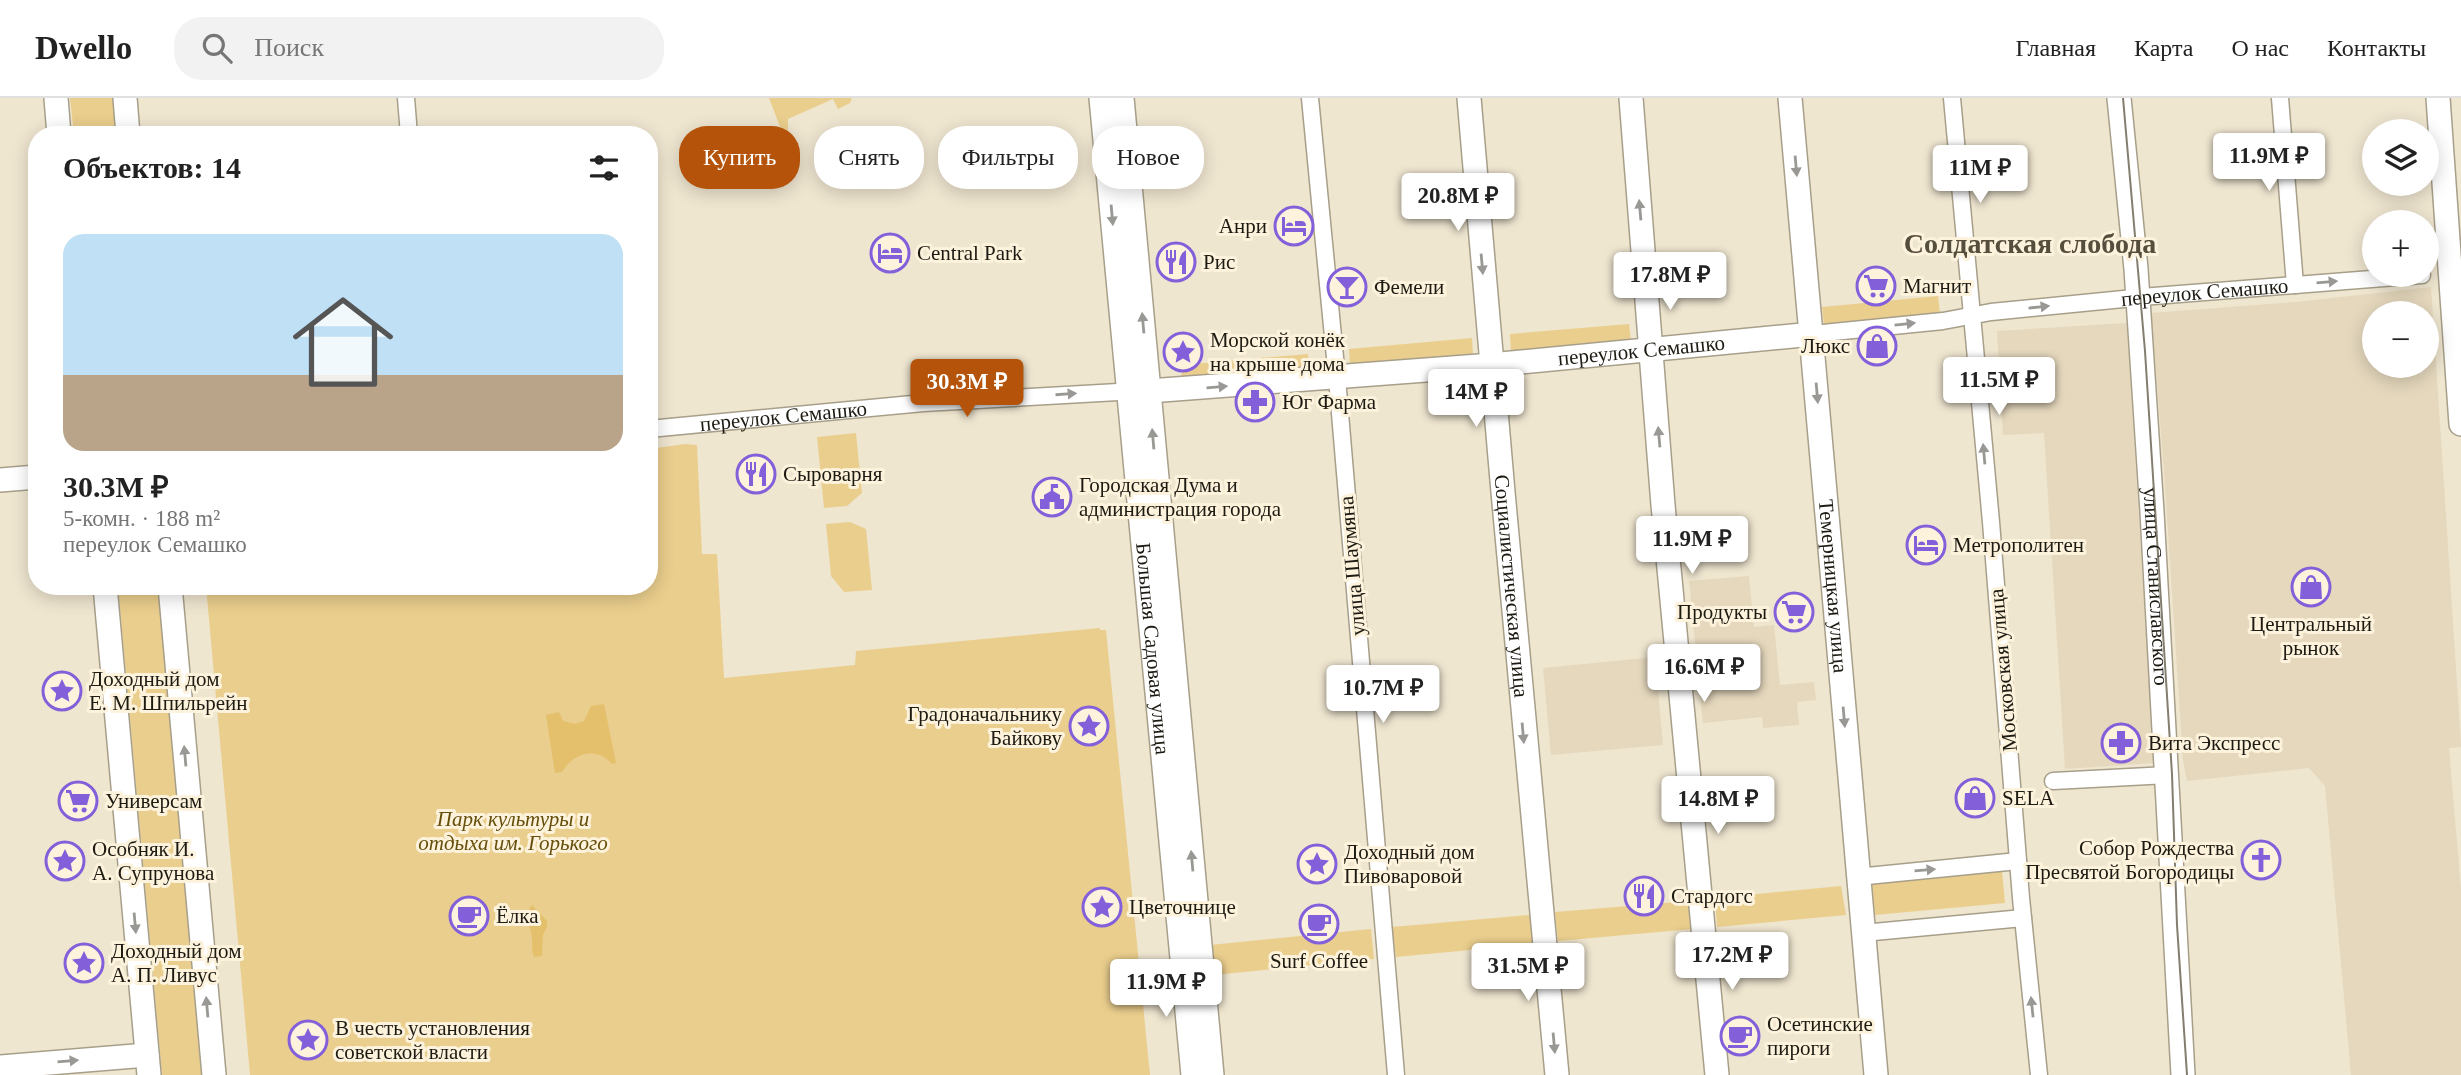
<!DOCTYPE html>
<html lang="ru">
<head>
<meta charset="utf-8">
<style>
  :root { --surface:#fff; --page:#f2f2f2; --text:#222; --muted:#767676; --line:#e0e0e0; --accent:#b45309 }
  body { margin:0; font-family:"Times New Roman",serif; background:var(--page); color:var(--text); height:100vh; display:flex; flex-direction:column; font-size:26px; white-space:nowrap }
  * { box-sizing:border-box; margin:0 }
  p { font-size:23px; color:var(--muted) }
  .icon { flex:none; width:38px; height:38px; fill:none; stroke:currentColor; stroke-width:2; stroke-linecap:round; stroke-linejoin:round }
  .map { position:relative; flex:1; overflow:hidden }
  .side { position:absolute; left:28px; top:28px; width:630px; height:469px; display:flex; flex-direction:column; background:var(--surface); border-radius:28px; box-shadow:0 4px 18px #0003 }
  .side>* { flex:none }
  .hud { position:absolute; left:679px; top:28px; width:665px; height:63px; display:flex; gap:14px }
  .buttons { position:absolute; left:2362px; top:21px; display:grid; gap:14px }
  .buttons a { display:grid; place-items:center; width:77px; height:77px; border-radius:50%; background:var(--surface); box-shadow:0 4px 18px #0003; font-size:35px }
  .price { position:absolute; translate:-50% -60px; padding:0 16px; border-radius:7px; background:#fff; color:#222; font-size:23px; line-height:46px; filter:drop-shadow(0 2px 4px #0008) }
  .price::after { content:''; position:absolute; left:50%; top:42px; width:21px; height:16px; margin-left:-10px; background:inherit; clip-path:polygon(0 0,100% 0,50% 100%) }
  .price.active { background:var(--accent); color:#fff }
  ul { padding:0; list-style:none }
  li { display:grid; align-content:center; gap:14px; height:371px; padding:0 35px }
  li span { display:grid; place-items:center; height:217px; border-radius:21px; color:#555 }
  li>.icon { margin-inline-start:auto }
  span .icon { width:126px; height:126px; fill:#fffc; stroke-width:1 }
  li b { font-size:30px }
  h2 { display:flex; justify-content:space-between; align-items:center; height:84px; padding:0 35px; font-size:30px }
  .pill { padding:0 24px; border-radius:28px; background:var(--surface); box-shadow:0 4px 18px #0003; font-size:24px; line-height:63px }
  .pill.active { background:var(--accent); color:#fff }
  header { display:flex; align-items:center; gap:42px; box-sizing:border-box; height:98px; padding:0 35px; background:var(--surface); border-bottom:2px solid var(--line) }
  header strong { font-size:33px }
  nav { display:flex; gap:38px; margin-inline-start:auto; font-size:24px }
  .search { width:490px; height:63px; background:var(--page); display:flex; align-items:center; gap:18px; box-sizing:border-box; padding:0 24px; border-radius:28px; color:var(--muted); font-size:26px }
  .map>svg:first-child { display:block }
</style>
</head>
<body>
<header>
<strong>Dwello</strong>
<div class="search"><svg class="icon" aria-label="search" viewBox="0 0 24 24"><circle cx="10" cy="10" r="6"/><path d="M15 15l6 6"/></svg>Поиск</div>
<nav><a>Главная</a><a>Карта</a><a>О нас</a><a>Контакты</a></nav>
</header>
<div class="map">
<svg width="2461" height="977" viewBox="0 0 2461 977">
  <rect width="100%" height="100%" fill="#efe6d0"/>
  <path fill="#e5d8bd" fill-rule="evenodd" d="M2431,189l30,457v3l-12,1 12,142v185h-110l-26,-289 -16,-18 -122,13 -4,-21 -19,-289 -13,-158 145,-11zM2375,215h52v53h-52z
    M2127,225l27,440 -89,6 -21,-336 -41,2 -6,-104z
    M1749,478l5,51 20,-2 6,60 34,-3 2,18 -19,2 2,23 -36,3 -1,-11 -59,6 -14,-142z
    M1655,559l8,88 -112,10 -8,-87z"/>
  <path fill="#eace8d" d="M70,0h44l3,37h-43z
    M769,0h83l-2,5 -12,6 -5,-10 -45,20v12l-8,-4z
    M1938,198l2,18 -116,10 -2,-17z
    M1629,226l2,17 -120,11 -1,-18z
    M1472,240l1,17 -123,11 -1,-17z
    M1308,256l1,18 -127,11 -1,-18z
    M856,335l6,60 -15,13 -23,2 -7,-71z
    M685,346l12,1 5,109h15l7,124 131,-13 1,-14 244,-23v2h6l44,445h-900l-44,-489h443v-137z
    M850,424l16,7 6,61 -28,2 -13,-16 -5,-52z
    M118,488h41l44,489h-41z
    M2002,773l3,32 -130,12 -3,-32z
    M1841,788l5,29 -129,12 -2,-29z
    M1689,803l3,28 -134,12 -3,-29z
    M1530,817l3,29 -137,13 -4,-30z
    M1371,831l3,30 -160,16 -4,-30z"/>
  <path fill="#e4c06c" d="M604,606l12,59 -4,1c-16,-19 -39,-11 -50,8l-7,1 -9,-58 13,-3 4,9 12,3 9,-3 7,-15z
    M532,807l15,16v6l-4,8 -1,21 -8,1c-3,-7 -1,-11 -2,-18 0,-14 -11,-18 0,-34z"/>
  <g fill="none" stroke-linecap="round" stroke-linejoin="round">
    <defs>
      <g id="street">
        <path d="M406,0l3,37"/>
        <path d="M1310,0l27,280 59,697"/>
        <path d="M1952,0l39,424 30,376 18,177"/>
        <path d="M2280,0l15,187"/>
        <path id="s1" d="M1813,236l130,-13 48,-9 163,-16 268,-21"/>
        <path id="s2" d="M649,331l274,-26 213,-12"/>
        <path d="M2053,683l115,-6"/>
        <path d="M1857,779l161,-16"/>
        <path d="M1863,835l160,-15"/>
      </g>
      <g id="secondary">
        <path d="M56,0l3,37"/>
        <path d="M125,0l3,37"/>
        <path id="s3" d="M1101,0l92,977"/>
        <path d="M1122,0l90,977"/>
        <path id="s4" d="M1469,0c27,326 57,651 88,977"/>
        <path d="M1631,0l32,407 54,570"/>
        <path id="s5" d="M1790,0c30,326 57,651 86,977"/>
        <path id="s6" d="M2119,0l17,171 16,243 31,563"/>
        <path d="M2438,0l23,326"/>
        <path id="s7" d="M1149,293l330,-25 334,-32"/>
        <path d="M0,382l37,-3"/>
        <path d="M105,488l44,489"/>
        <path d="M170,488l44,489"/>
        <path d="M0,969l147,-12"/>
      </g>
    </defs>
    <use href="#street" stroke="#a79f8a" stroke-width="19"/>
    <use href="#secondary" stroke="#a79f8a" stroke-width="26"/>
    <use href="#street" stroke="#fff" stroke-width="16"/>
    <use href="#secondary" stroke="#fff" stroke-width="23"/>
    <path stroke="#847e6f" stroke-width="2" d="M2123,0l22,253 27,423 5,151 10,150"/>
  </g>
  <defs><path id="oneway-solid" d="M-6-.8H1V-3.2L6.5 0L1 3.2V.8H-6Z" transform="scale(1.75)"/></defs>
  <g fill="#999894">
    <use href="#oneway-solid" transform="translate(1796 68) rotate(85)"/>
    <use href="#oneway-solid" transform="translate(1640 112) rotate(-95)"/>
    <use href="#oneway-solid" transform="translate(1112 117) rotate(85)"/>
    <use href="#oneway-solid" transform="translate(1482 166) rotate(85)"/>
    <use href="#oneway-solid" transform="translate(2327 184) rotate(-5)"/>
    <use href="#oneway-solid" transform="translate(2039 209) rotate(-6)"/>
    <use href="#oneway-solid" transform="translate(1143 225) rotate(-95)"/>
    <use href="#oneway-solid" transform="translate(1905 226) rotate(-6)"/>
    <use href="#oneway-solid" transform="translate(1217 289) rotate(-5)"/>
    <use href="#oneway-solid" transform="translate(1817 295) rotate(85)"/>
    <use href="#oneway-solid" transform="translate(1066 296) rotate(-4)"/>
    <use href="#oneway-solid" transform="translate(1659 339) rotate(-95)"/>
    <use href="#oneway-solid" transform="translate(1153 341) rotate(-95)"/>
    <use href="#oneway-solid" transform="translate(1984 356) rotate(-95)"/>
    <use href="#oneway-solid" transform="translate(1844 619) rotate(85)"/>
    <use href="#oneway-solid" transform="translate(1523 635) rotate(85)"/>
    <use href="#oneway-solid" transform="translate(185 658) rotate(-95)"/>
    <use href="#oneway-solid" transform="translate(1192 763) rotate(-95)"/>
    <use href="#oneway-solid" transform="translate(1925 772) rotate(-5)"/>
    <use href="#oneway-solid" transform="translate(135 825) rotate(85)"/>
    <use href="#oneway-solid" transform="translate(207 909) rotate(-95)"/>
    <use href="#oneway-solid" transform="translate(2032 909) rotate(-96)"/>
    <use href="#oneway-solid" transform="translate(1554 945) rotate(85)"/>
    <use href="#oneway-solid" transform="translate(68 963) rotate(-5)"/>
  </g>
  <defs>
    <symbol id="hotel-ring" viewBox="-11 -11 22 22"><circle r="9.5" fill="#fdf3dd" stroke="#8360da" stroke-width="1.5"/><path d="M-6-4.5h1.5V1H6V5H4.5V3h-9V5H-6ZM-4 0a1.8 1.8 0 1 1 3.6 0ZM.5 0V-2.5h3Q6-2.5 6 0Z" fill="#8360da"/></symbol>
    <symbol id="restaurant-ring" viewBox="-11 -11 22 22"><circle r="9.5" fill="#fdf3dd" stroke="#8360da" stroke-width="1.5"/><path d="M-5-6h1v4h1v-4h1v4h1v-4h1v5L-1.5 .5V6h-2V.5L-5-1ZM5-6V6H3V1.5H1.5Q1.5-4 5-6Z" fill="#8360da"/></symbol>
    <symbol id="supermarket-ring" viewBox="-11 -11 22 22"><circle r="9.5" fill="#fdf3dd" stroke="#8360da" stroke-width="1.5"/><path d="M-6-5.5h2.5l.6 2H6L4.5 2H-2.5L-4.4-4H-6ZM-1.5 3.2a1.3 1.3 0 1 0 .1 0ZM3 3.2a1.3 1.3 0 1 0 .1 0Z" fill="#8360da"/></symbol>
    <symbol id="bar-ring" viewBox="-11 -11 22 22"><circle r="9.5" fill="#fdf3dd" stroke="#8360da" stroke-width="1.5"/><path d="M-6-5H6L.8 .8V4.5H3.5V6h-7V4.5H-.8V.8Z" fill="#8360da"/></symbol>
    <symbol id="shop-ring" viewBox="-11 -11 22 22"><circle r="9.5" fill="#fdf3dd" stroke="#8360da" stroke-width="1.5"/><path d="M-5-2.5h2.3a2.7 3.5 0 0 1 5.4 0H5L5.5 6h-11ZM-1.5-2.5h3a1.5 2.3 0 0 0-3 0Z" fill="#8360da"/></symbol>
    <symbol id="sight-ring" viewBox="-11 -11 22 22"><circle r="9.5" fill="#fdf3dd" stroke="#8360da" stroke-width="1.5"/><path d="M0-6L1.8-2.2L6-1.7L2.9 1.2L3.7 5.4L0 3.3L-3.7 5.4L-2.9 1.2L-6-1.7L-1.8-2.2Z" fill="#8360da"/></symbol>
    <symbol id="pharmacy-ring" viewBox="-11 -11 22 22"><circle r="9.5" fill="#fdf3dd" stroke="#8360da" stroke-width="1.5"/><path d="M-2-6h4v4h4v4h-4v4h-4v-4h-4v-4h4Z" fill="#8360da"/></symbol>
    <symbol id="civic-ring" viewBox="-11 -11 22 22"><circle r="9.5" fill="#fdf3dd" stroke="#8360da" stroke-width="1.5"/><path d="M-.6-6.5H3V-4.5H.6V-3L4-1V1h2V6H-6V1h2V-1L-.6-3ZM-1.2 2.5V6h2.4V2.5Z" fill="#8360da"/></symbol>
    <symbol id="church-ring" viewBox="-11 -11 22 22"><circle r="9.5" fill="#fdf3dd" stroke="#8360da" stroke-width="1.5"/><path d="M-1.2-6h2.4v3.5h3.3v2.4h-3.3V6h-2.4V-.1h-3.3v-2.4h3.3Z" fill="#8360da"/></symbol>
    <symbol id="cafe-ring" viewBox="-11 -11 22 22"><circle r="9.5" fill="#fdf3dd" stroke="#8360da" stroke-width="1.5"/><path d="M-5.5-4.5H6V0H3Q3 3.5 0 3.5H-2.5Q-5.5 3.5-5.5 0ZM3-3.2v2h1.7v-2ZM-6 4.5H4V6H-6Z" fill="#8360da"/></symbol>
  </defs>
  <g fill-rule="evenodd">
    <use href="#hotel-ring" x="1272" y="106" width="44" height="44"/>
    <use href="#hotel-ring" x="868" y="133" width="44" height="44"/>
    <use href="#restaurant-ring" x="1154" y="142" width="44" height="44"/>
    <use href="#supermarket-ring" x="1854" y="166" width="44" height="44"/>
    <use href="#bar-ring" x="1325" y="167" width="44" height="44"/>
    <use href="#shop-ring" x="1855" y="226" width="44" height="44"/>
    <use href="#sight-ring" x="1161" y="232" width="44" height="44"/>
    <use href="#pharmacy-ring" x="1233" y="282" width="44" height="44"/>
    <use href="#restaurant-ring" x="734" y="354" width="44" height="44"/>
    <use href="#civic-ring" x="1030" y="377" width="44" height="44"/>
    <use href="#hotel-ring" x="1904" y="425" width="44" height="44"/>
    <use href="#shop-ring" x="2289" y="467" width="44" height="44"/>
    <use href="#supermarket-ring" x="1772" y="492" width="44" height="44"/>
    <use href="#sight-ring" x="40" y="571" width="44" height="44"/>
    <use href="#sight-ring" x="1067" y="606" width="44" height="44"/>
    <use href="#pharmacy-ring" x="2099" y="623" width="44" height="44"/>
    <use href="#shop-ring" x="1953" y="678" width="44" height="44"/>
    <use href="#supermarket-ring" x="56" y="681" width="44" height="44"/>
    <use href="#church-ring" x="2239" y="740" width="44" height="44"/>
    <use href="#sight-ring" x="43" y="741" width="44" height="44"/>
    <use href="#sight-ring" x="1295" y="744" width="44" height="44"/>
    <use href="#restaurant-ring" x="1622" y="776" width="44" height="44"/>
    <use href="#sight-ring" x="1080" y="787" width="44" height="44"/>
    <use href="#cafe-ring" x="447" y="796" width="44" height="44"/>
    <use href="#cafe-ring" x="1297" y="804" width="44" height="44"/>
    <use href="#sight-ring" x="62" y="843" width="44" height="44"/>
    <use href="#cafe-ring" x="1718" y="916" width="44" height="44"/>
    <use href="#sight-ring" x="286" y="920" width="44" height="44"/>
  </g>
  <g text-anchor="middle" stroke-width="6" stroke-linejoin="round" paint-order="stroke">
    <g font-size="21" fill="#1d1a12" stroke="#fdf3dd" text-anchor="start">
      <text x="1267" y="135" text-anchor="end">Анри</text>
      <text x="917" y="162">Central Park</text>
      <text x="1203" y="171">Рис</text>
      <text x="1903" y="195">Магнит</text>
      <text x="1374" y="196">Фемели</text>
      <text x="1210" y="249">Морской конёк<tspan x="1210" dy="24">на крыше дома</tspan></text>
      <text x="1850" y="255" text-anchor="end">Люкс</text>
      <text x="1282" y="311">Юг Фарма</text>
      <text x="783" y="383">Cыроварня</text>
      <text x="1079" y="394">Городская Дума и<tspan x="1079" dy="24">администрация города</tspan></text>
      <text x="1953" y="454">Метрополитен</text>
      <text x="1767" y="521" text-anchor="end">Продукты</text>
      <text x="2311" y="533" text-anchor="middle">Центральный<tspan x="2311" dy="24">рынок</tspan></text>
      <text x="89" y="588">Доходный дом<tspan x="89" dy="24">Е. М. Шпильрейн</tspan></text>
      <text x="1062" y="623" text-anchor="end">Градоначальнику<tspan x="1062" dy="24">Байкову</tspan></text>
      <text x="2148" y="652">Вита Экспресс</text>
      <text x="2002" y="707">SELA</text>
      <text x="105" y="710">Универсам</text>
      <text x="2234" y="757" text-anchor="end">Собор Рождества<tspan x="2234" dy="24">Пресвятой Богородицы</tspan></text>
      <text x="92" y="758">Особняк И.<tspan x="92" dy="24">А. Супрунова</tspan></text>
      <text x="1344" y="761">Доходный дом<tspan x="1344" dy="24">Пивоваровой</tspan></text>
      <text x="1671" y="805">Стардогс</text>
      <text x="1129" y="816">Цветочнице</text>
      <text x="496" y="825">Ёлка</text>
      <text x="111" y="860">Доходный дом<tspan x="111" dy="24">А. П. Ливус</tspan></text>
      <text x="1319" y="870" text-anchor="middle">Surf Coffee</text>
      <text x="1767" y="933">Осетинские<tspan x="1767" dy="24">пироги</tspan></text>
      <text x="335" y="937">В честь установления<tspan x="335" dy="24">советской власти</tspan></text>
    </g>
    <g font-size="21" fill="#1d1a12" stroke="#fdf3dd">
      <text dy="7" stroke="none"><textPath href="#s1" startOffset="394">переулок Семашко</textPath></text>
      <text dy="7" stroke="none"><textPath href="#s7" startOffset="494">переулок Семашко</textPath></text>
      <text dy="7" stroke="none"><textPath href="#s2" startOffset="135">переулок Семашко</textPath></text>
      <text transform="translate(1352 468) rotate(-95)" y="7">улица Шаумяна</text>
      <text dy="7" stroke="none"><textPath href="#s5" startOffset="490">Темерницкая улица</textPath></text>
      <text dy="7" stroke="none"><textPath href="#s6" startOffset="490">улица Станиславского</textPath></text>
      <text dy="7" stroke="none"><textPath href="#s4" startOffset="490">Социалистическая улица</textPath></text>
      <text dy="7" stroke="none"><textPath href="#s3" startOffset="553">Большая Садовая улица</textPath></text>
      <text transform="translate(2003 572) rotate(-95)" y="7">Московская улица</text>
    </g>
    <g font-size="21" font-style="italic" fill="#664e0a" stroke="#fdf3dd">
      <text x="513" y="728">Парк культуры и<tspan x="513" dy="24">отдыха им. Горького</tspan></text>
    </g>
    <g font-size="28" font-weight="bold" fill="#564e3c" stroke="#fdf3dd">
      <text x="2030" y="155">Солдатская слобода</text>
    </g>
  </g>
</svg>
<div class="buttons">
<a><svg class="icon" aria-label="layers" viewBox="0 0 24 24"><path d="M12 4l9 5-9 5-9-5zM3 14l9 5 9-5"/></svg></a>
<a>+</a>
<a>−</a>
</div>
<b class="price" style="left:2269px;top:95px">11.9M ₽</b>
<b class="price" style="left:1980px;top:107px">11M ₽</b>
<b class="price" style="left:1458px;top:135px">20.8M ₽</b>
<b class="price" style="left:1670px;top:214px">17.8M ₽</b>
<b class="price" style="left:1999px;top:319px">11.5M ₽</b>
<b class="price active" style="left:967px;top:321px">30.3M ₽</b>
<b class="price" style="left:1476px;top:331px">14M ₽</b>
<b class="price" style="left:1692px;top:478px">11.9M ₽</b>
<b class="price" style="left:1704px;top:606px">16.6M ₽</b>
<b class="price" style="left:1383px;top:627px">10.7M ₽</b>
<b class="price" style="left:1718px;top:738px">14.8M ₽</b>
<b class="price" style="left:1732px;top:894px">17.2M ₽</b>
<b class="price" style="left:1528px;top:905px">31.5M ₽</b>
<b class="price" style="left:1166px;top:921px">11.9M ₽</b>
<div class="hud">
<a class="pill active">Купить</a>
<a class="pill">Снять</a>
<a class="pill">Фильтры</a>
<a class="pill">Новое</a>
</div>
<section class="side">
<h2>Объектов: 14<svg class="icon" aria-label="filters" viewBox="0 0 24 24"><path d="M4 7h16M4 17h16"/><circle cx="9" cy="7" r="2"/><circle cx="15" cy="17" r="2"/></svg></h2>
<ul>
<li><span style="background:linear-gradient(#bfe0f5 65%,#b9a48a 0)"><svg class="icon" aria-label="home" viewBox="0 0 24 24"><path d="M3 11l9-7 9 7M6 9v11h12V9"/></svg></span><div><b>30.3M ₽</b><p>5-комн. · 188 m²</p><p>переулок Семашко</p></div></li>
</ul>
</section>
</div>
</body>
</html>
